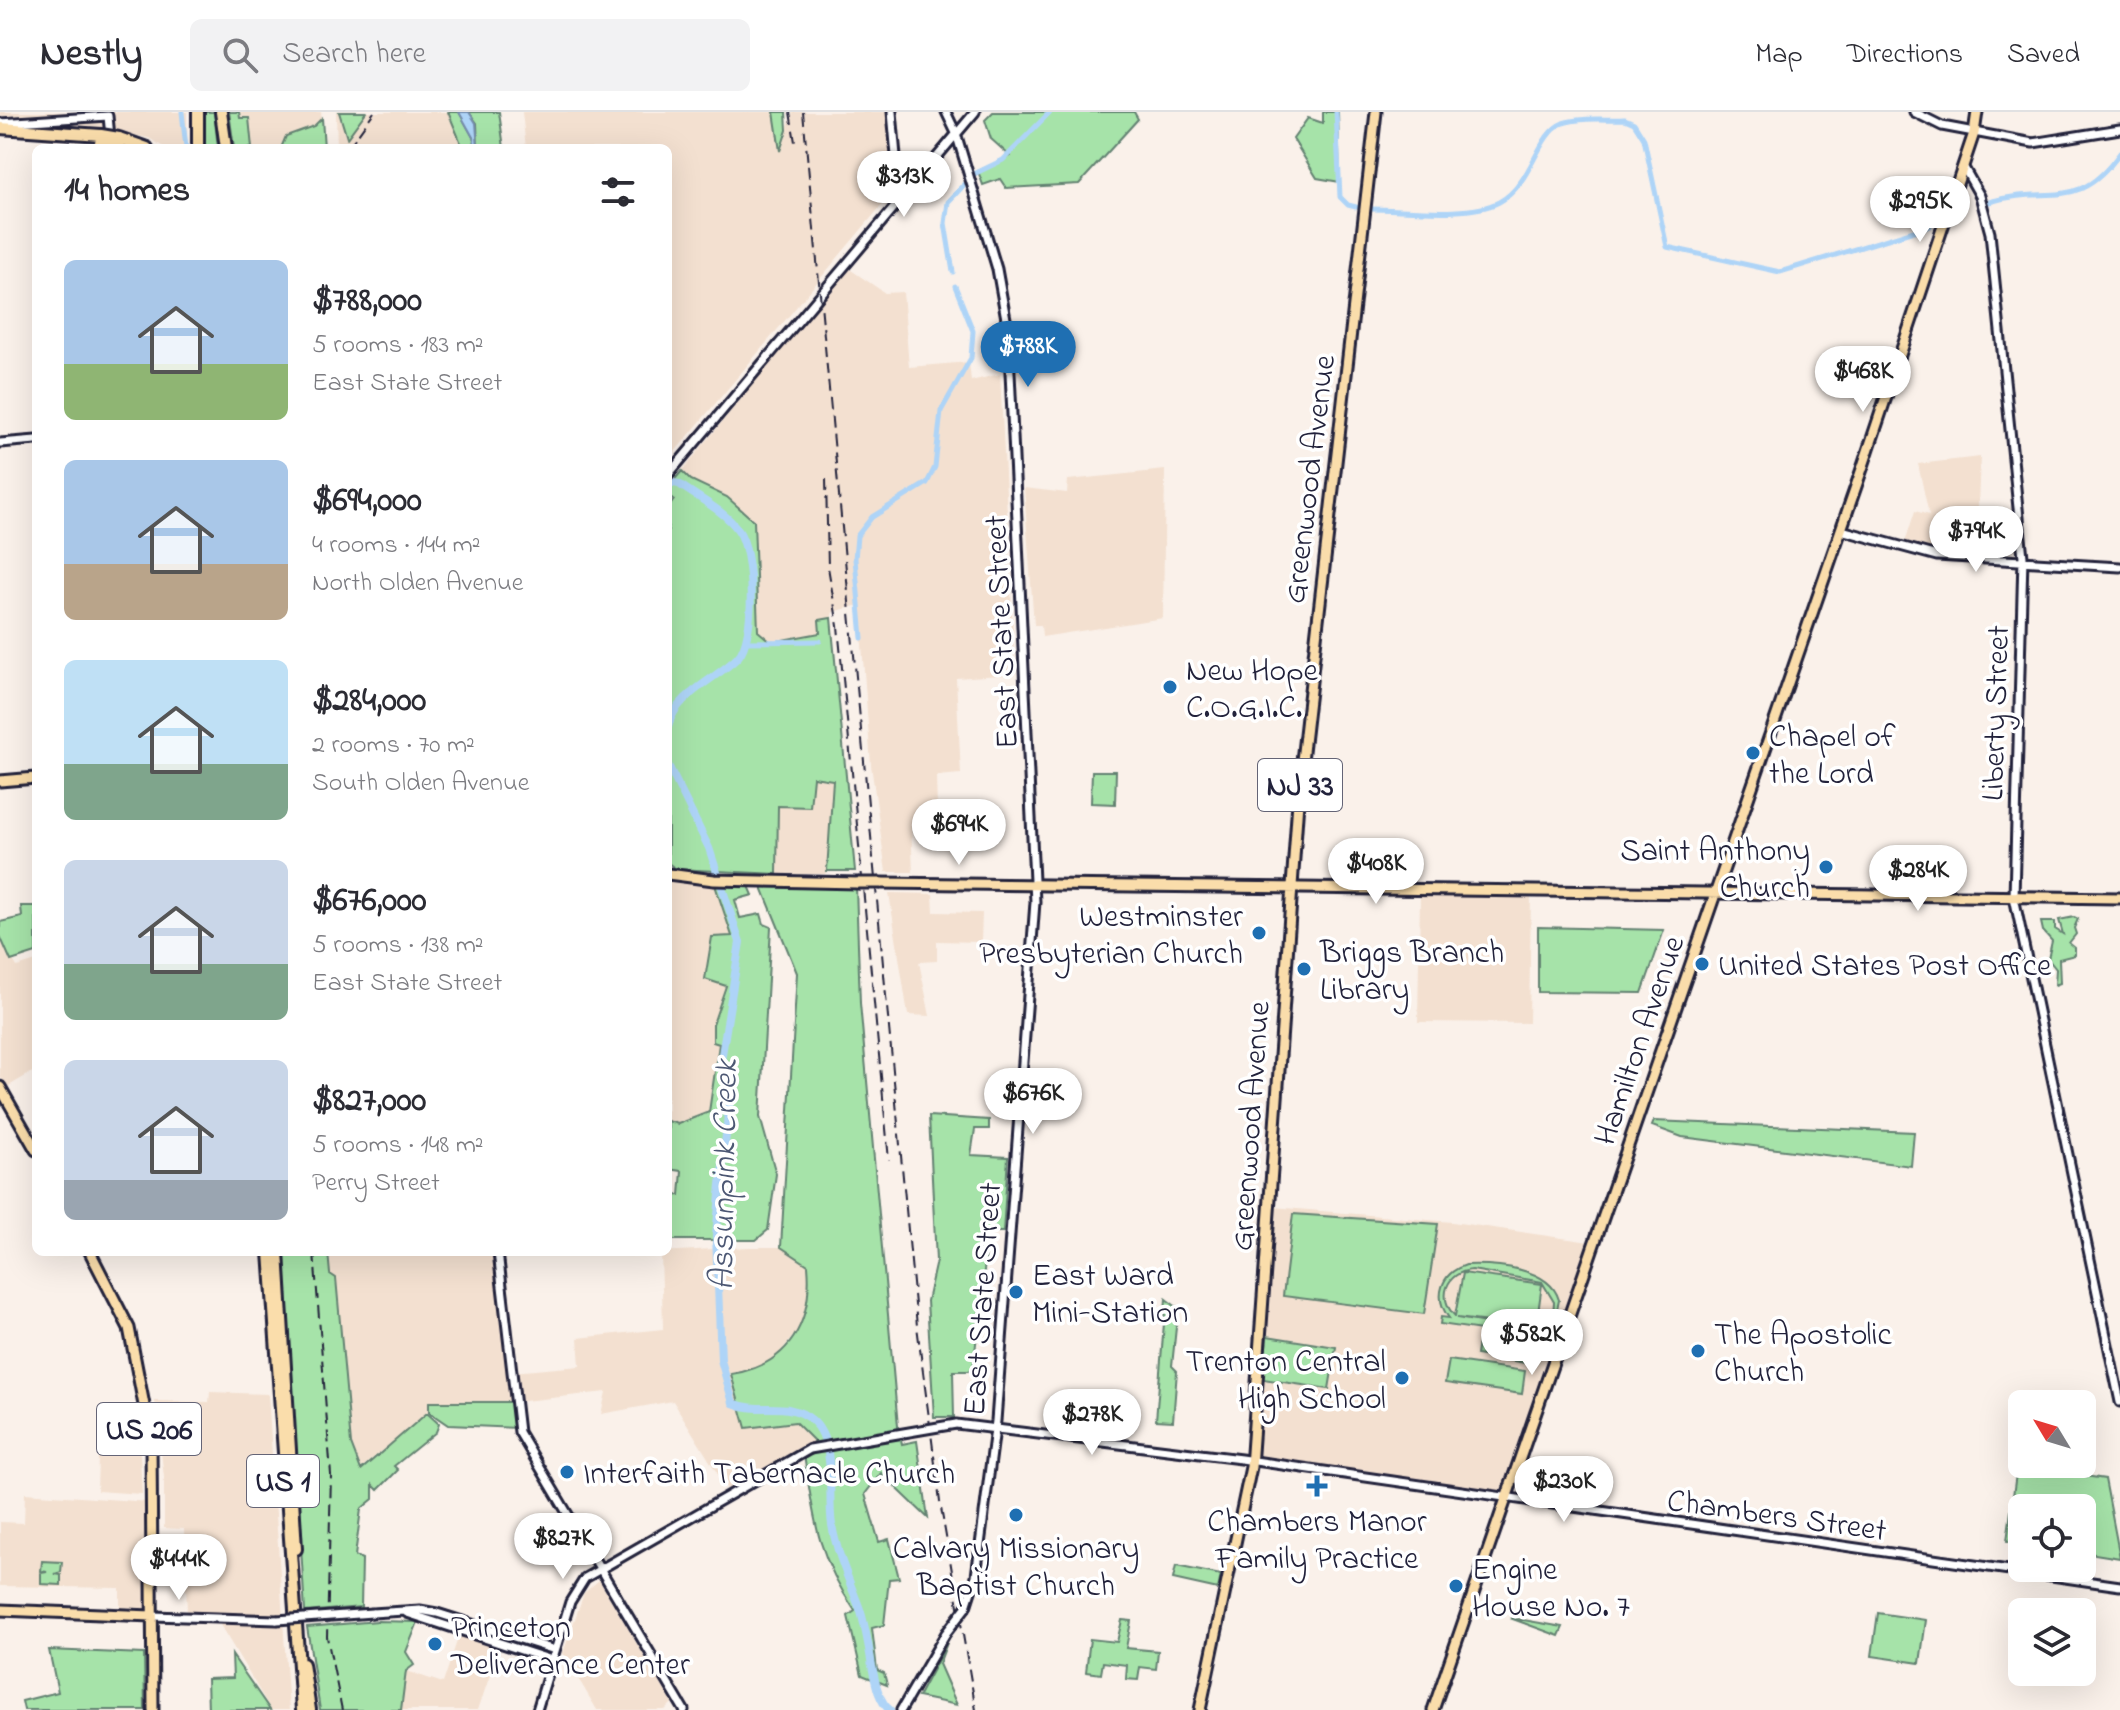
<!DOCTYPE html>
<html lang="en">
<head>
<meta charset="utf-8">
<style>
  :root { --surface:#fff; --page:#f2f2f3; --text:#2b2b33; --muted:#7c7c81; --line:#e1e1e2; --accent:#1f6fb2 }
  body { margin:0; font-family:"Indie Flower",sans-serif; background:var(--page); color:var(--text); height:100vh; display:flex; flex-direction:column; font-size:30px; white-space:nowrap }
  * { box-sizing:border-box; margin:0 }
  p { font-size:26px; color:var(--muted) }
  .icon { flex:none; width:44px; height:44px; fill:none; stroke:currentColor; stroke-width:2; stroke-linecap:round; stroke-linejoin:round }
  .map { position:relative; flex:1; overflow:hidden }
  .details { position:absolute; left:32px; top:32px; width:640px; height:1112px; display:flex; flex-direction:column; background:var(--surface); border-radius:12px; box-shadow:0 8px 32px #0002 }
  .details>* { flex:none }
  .needle { width:52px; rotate:308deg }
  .controls { position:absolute; left:2008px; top:1278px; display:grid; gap:16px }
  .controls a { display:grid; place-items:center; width:88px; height:88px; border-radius:12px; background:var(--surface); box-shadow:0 8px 32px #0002; font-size:40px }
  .price { position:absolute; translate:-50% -68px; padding:0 18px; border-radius:28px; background:#fff; color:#222; font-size:26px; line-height:52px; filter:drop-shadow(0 2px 4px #0008) }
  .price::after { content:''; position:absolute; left:50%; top:48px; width:24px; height:18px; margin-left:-12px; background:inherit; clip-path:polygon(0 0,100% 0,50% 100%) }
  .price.selected { background:var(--accent); color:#fff }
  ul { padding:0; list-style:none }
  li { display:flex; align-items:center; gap:24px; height:200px; padding:0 32px }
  li span { display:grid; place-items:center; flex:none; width:224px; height:160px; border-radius:12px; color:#555 }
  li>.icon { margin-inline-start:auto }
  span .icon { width:96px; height:96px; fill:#fffc; stroke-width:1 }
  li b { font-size:34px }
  h2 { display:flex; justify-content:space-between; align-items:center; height:96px; padding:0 32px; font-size:34px }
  header { display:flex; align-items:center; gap:48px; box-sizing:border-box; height:112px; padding:0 40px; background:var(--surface); border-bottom:2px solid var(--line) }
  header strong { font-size:38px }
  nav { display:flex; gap:44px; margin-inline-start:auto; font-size:28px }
  .search { width:560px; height:72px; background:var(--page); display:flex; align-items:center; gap:20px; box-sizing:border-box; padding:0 28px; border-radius:12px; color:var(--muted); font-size:30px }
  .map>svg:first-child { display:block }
</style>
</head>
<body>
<header>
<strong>Nestly</strong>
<div class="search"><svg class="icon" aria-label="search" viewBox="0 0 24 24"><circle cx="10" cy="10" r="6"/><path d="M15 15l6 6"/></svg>Search here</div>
<nav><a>Map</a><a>Directions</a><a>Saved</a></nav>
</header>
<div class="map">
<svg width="2120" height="1598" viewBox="0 0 2120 1598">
  <rect width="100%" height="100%" fill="#faf1ea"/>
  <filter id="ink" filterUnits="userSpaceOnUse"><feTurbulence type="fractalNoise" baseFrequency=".0125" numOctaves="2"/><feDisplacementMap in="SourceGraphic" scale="16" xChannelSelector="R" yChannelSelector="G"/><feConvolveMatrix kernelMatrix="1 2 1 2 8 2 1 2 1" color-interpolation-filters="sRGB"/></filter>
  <g filter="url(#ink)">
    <path fill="#f3e0d0" d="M0,0h187v36h-22l-16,-10 -43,-8 -106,-3z
      M239,0h82l1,6 -8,8 -28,10 -5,12h-29l-3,-30h-9z
      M336,0h112l15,36h-126z
      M522,0h252l6,37 13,-37h98l6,75 -229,273v-312h-142z
      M848,156l37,25 18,-1 6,75 60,-5 2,19 29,-7 15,300 -59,4 5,96 -25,2 1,32 -26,17 2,47h-27l-15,-107 -12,-160 -26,7 -2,6 -12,2 1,13 -47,7v3l-15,-12 -4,-110 -27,-24 -36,-17 -9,-9z
      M1980,345l-4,99 -72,-11 11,-34 14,4 -11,-51z
      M1165,358l-2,148 -121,19 -1,-12h-7l-10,-137 43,5 1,-13z
      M812,665l21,2 -6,92 -2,3h-48l1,-68z
      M668,769l47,4 17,52h-20l-7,42 21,6 -5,19 -4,67 -8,41 -31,12 -10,-3z
      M889,781l44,1 1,18 48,1 -1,29 -44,-1v20l-18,1 11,54 -22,-1z
      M1420,783h111l-2,128 -111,-1z
      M0,824l17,31 19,-6v109l-29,17 -7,-11z
      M1273,1095l179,15 138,20 -85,250 -249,-37z
      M749,1135h32l27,18 2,26 -4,29 -28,35 -21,15 -26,4 64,48 21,21 1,8 -87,43 -57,-93 -72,13 5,-22 -91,10h-85l-1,10 -69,57 -9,-25 -15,-166 -6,-4 -2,-22h173l11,120 68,-6 -2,-28 85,-9 -2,-77z
      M210,1280l58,2 21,316h-18l-58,-97h-26l-3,-84 -20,-1v-51l-9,-76 54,1z
      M109,1321l30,2 3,59 -45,-3 1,-34h8z
      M25,1381l123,9 -2,109h-26v-23l-120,-2v-64l24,1z
      M599,1468l73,123 -7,7h-68l-34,-57 21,-60z
      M459,1523l40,14 -21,61h-77l5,-39 37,12z"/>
    <path fill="#a6e3a9" stroke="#648272" stroke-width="2" fill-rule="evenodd" d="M202,0h12l4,36h-14z
      M229,0h10l1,6h9l3,30h-18z
      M339,0h27l-19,26z
      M448,0h11l15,27 -1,9h-10z
      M469,0h30l5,36h-26l-1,-25z
      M774,0h12l1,18 -7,21z
      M993,0h141l4,7 -59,65 -73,4 -6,-9 -17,6 -5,-14 32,-15 -19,-17 -6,-19z
      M1323,0h15l2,70 -23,-4 -24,-39 15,-21 15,5z
      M322,6l2,30h-43l5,-12 28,-10z
      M682,359l9,9 36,17 27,24 4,110 13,11 49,-9 -1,-13 12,-2 24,253h-28l6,-91 -20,-3 -3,30 -32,-1 -1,68 -101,-5 -8,-6v-355l6,-8 -6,-5v-8z
      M1092,659h24l-1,33 -24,-1z
      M715,773l34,1 4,9 -18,5 5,18 21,-4 3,10 7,3 -11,190 16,57 -8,56 -12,10h-88v-44l12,-1 2,-24 -14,-2v-48l10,3 31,-12 10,-68 -6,-2v-18l13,-38 -21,-7 7,-42 20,-1z
      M762,775h94l4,116 38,423 4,18 15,-3 11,77 -47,-45 -16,21 14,48 10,-3 10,39 -10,1 -5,46 -12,3 5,42 7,3 3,12 -25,-10 -14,-59 7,-5c-38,-56 -41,-91 -51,-156l12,-4v-8l-21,-21 -49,6 -15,-54c59,-9 82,-52 77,-109l-27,-18 16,-274z
      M21,794h15v47l-25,8 -11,-25v-14l22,-5z
      M2074,805l4,2 -4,9 2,6 -7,9 6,5v7l-16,4 1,24 -5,2 1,-16 -8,-10 4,-18 -9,-10 -2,-9h14v7l8,5 -4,-14z
      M1538,815l126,3 -22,63 -104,-1z
      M929,1004l60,4v9h-14l-4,26 37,2 -5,75h-23l-2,16 8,4 -13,119h-20l1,46h-20l-7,-116 9,-40z
      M1654,1009l260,11 -3,34 -229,-29 -30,-11z
      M1293,1102l145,10 -14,90 -141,-18z
      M283,1140h45l2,22 6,4 15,166 10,26 66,-57 12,11 -3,8 -42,34 4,4 -20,20 -5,-5v14l-12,10 -6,47 7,3 -1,48 -56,5z
      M1466,1153c29,-1 84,2 93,35l-4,20 -19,18 -96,-14 1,-7 8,1c-16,-21 -8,-45 17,-53zM1472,1158l70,12 12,20c0,16 -10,27 -27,28l-70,-12 79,10 6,-44 -79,-11 -8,43c-18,-18 -9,-44 17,-46z
      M1166,1187l12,9 -6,58 5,5 -4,50 -17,-1z
      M1267,1224l69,11 -7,42 -66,-10z
      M1478,1230l50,8 -2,13 -50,-8z
      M1449,1248l76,11 -3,23 -77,-11z
      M429,1290h86l3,26 -70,-3 -19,-13z
      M2017,1354l88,13 15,79 -38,-6v-44h-60v35l-15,-2z
      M42,1449l20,1 -1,10 -6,2 6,1v10l-20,-1v-11l6,-1 -6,-1z
      M1176,1454l45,9 -3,14 -45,-10z
      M1878,1501l48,7 -6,43 -48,-7z
      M1510,1506h2l51,9 -4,9z
      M1122,1508l9,1 -5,27 32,3 -2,18 -16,-2 -2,13 -12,-1 1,-14 -24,-3 -2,12 -15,-2 4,-33 27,3z
      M378,1509l40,1 -12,30 8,13 -8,6 -5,39h-81l-13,-83z
      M947,1531l-8,21 18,41 -39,-8z
      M49,1538l95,4 1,56h-121l-2,-9 36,-9z
      M232,1543l38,55h-62l-1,-31 26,-1z"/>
    <path fill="#aed4f7" stroke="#768dac" stroke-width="2" d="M459,0h10l7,11 2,25h-5l1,-9z"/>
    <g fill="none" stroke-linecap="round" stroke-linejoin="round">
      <path stroke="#aed4f7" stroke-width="5" d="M182,0l4,36
        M1336,0l4,85 8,8 8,2
        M974,62l29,-14 47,-48
        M1989,90c61,-18 88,12 131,-49
        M1371,97c34,0 97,9 128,-7 33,-17 38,-69 64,-79 19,-6 42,-3 62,-4l9,4 10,16 23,108 113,25 150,-46
        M953,160l-8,-49 3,-21 18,-19
        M862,526l-7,-79 2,-23 15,-19 55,-34 8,-16 6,-56 30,-53 2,-27 -18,-45
        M746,530l74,-1"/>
      <path stroke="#aed4f7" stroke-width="8" d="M668,370l11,2c19,14 46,27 59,46 16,21 18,107 0,127 -21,22 -61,36 -70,69
        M668,653l41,83 31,94 -19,119 9,33 -14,141 5,125 12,43c28,12 55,-4 79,17 26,23 15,76 20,105 5,30 19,59 29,87 5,18 8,36 11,54 3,14 6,35 18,44"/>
      <defs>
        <path id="minor" d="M892,0l8,88
          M946,0l10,21 41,136 11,61 27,572 -39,519 -20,155 -10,31
          M1914,0l28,14 91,17 87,-14
          M0,11l108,-7 2,21
          M1963,54l17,30 10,37 33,324 -9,340 106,505
          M0,331l36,-3
          M668,363l307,-363
          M1841,418l96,26 183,11
          M498,1140l21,180 165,278
          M956,1312l285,35 879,127
          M372,1501l48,-3 17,3 118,37
          M407,1501l145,47
          M152,1504l125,4
          M537,1598l33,-108 15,-24 225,-129
          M901,1598l45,-77"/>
        <path id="major" d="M0,669l36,-3
          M668,762l46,6 144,3
          M881,771l1239,15
          M0,975l36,63
          M90,1140l39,76 22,113 2,269
          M0,1498l152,6
          M1200,1598l51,-243 48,-680 77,-675
          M1433,1598l430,-1244 111,-333 3,-21"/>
        <path id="highway" d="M198,0v36
          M221,0l5,36
          M0,16l101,7
          M119,26l28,10
          M270,1140l32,458
          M278,1140l18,297
          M303,1552l7,46"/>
      </defs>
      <use href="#minor" stroke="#22223b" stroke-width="13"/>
      <use href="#major" stroke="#22223b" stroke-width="15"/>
      <use href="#highway" stroke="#22223b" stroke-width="16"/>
      <use href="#minor" stroke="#fff" stroke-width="7"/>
      <use href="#major" stroke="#faddab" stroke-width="9"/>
      <use href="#highway" stroke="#faddab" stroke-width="10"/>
      <path stroke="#22223b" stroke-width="2" stroke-dasharray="12 6" stroke-linecap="butt" d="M790,0l5,30
        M803,0l114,1214 23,176 36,208
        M348,36l26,-36
        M826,367l2,88 10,59 51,534
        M314,1140l17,223 -4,162 15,73"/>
      <defs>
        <path id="minor-bridge" d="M810,1337l146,-25
          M277,1508l95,-7
          M946,1521l20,-26"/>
        <path id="major-bridge" d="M858,771h23"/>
        <path id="highway-bridge" d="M101,23l18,3
          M100,30l19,4"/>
      </defs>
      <use href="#minor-bridge" stroke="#22223b" stroke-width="13" stroke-linecap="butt"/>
      <use href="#major-bridge" stroke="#22223b" stroke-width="15" stroke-linecap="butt"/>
      <use href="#highway-bridge" stroke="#22223b" stroke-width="16" stroke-linecap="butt"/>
      <use href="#minor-bridge" stroke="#fff" stroke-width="7"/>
      <use href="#major-bridge" stroke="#faddab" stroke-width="9"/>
      <use href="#highway-bridge" stroke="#faddab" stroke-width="10"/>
    </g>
  </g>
  <g fill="#1f6fb2" stroke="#fff" stroke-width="3">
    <circle cx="1170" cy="575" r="8"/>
    <circle cx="1753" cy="641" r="8"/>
    <circle cx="1826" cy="755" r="8"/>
    <circle cx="1259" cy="821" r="8"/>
    <circle cx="1702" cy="852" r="8"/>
    <circle cx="1304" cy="857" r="8"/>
    <circle cx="1016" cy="1180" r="8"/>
    <circle cx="1698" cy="1239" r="8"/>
    <circle cx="1402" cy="1266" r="8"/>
    <circle cx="567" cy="1360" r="8"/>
    <path d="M1313 1362h8v8h8v8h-8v8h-8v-8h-8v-8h8z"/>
    <circle cx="1016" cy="1403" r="8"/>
    <circle cx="1456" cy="1474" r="8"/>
    <circle cx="435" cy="1532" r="8"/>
  </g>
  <g text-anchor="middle" stroke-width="7" stroke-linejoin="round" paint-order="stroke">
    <g fill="#fff" stroke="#646476" stroke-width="2">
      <rect x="1258" y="647" width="84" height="52" rx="6"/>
      <rect x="97" y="1291" width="104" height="52" rx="6"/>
      <rect x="247" y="1343" width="72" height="52" rx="6"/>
    </g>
    <g font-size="30" font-weight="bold" fill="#22223b">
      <text x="1300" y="683">NJ 33</text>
      <text x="149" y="1327">US 206</text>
      <text x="283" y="1379">US 1</text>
    </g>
    <g font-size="32" fill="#22223b" stroke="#fff">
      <text transform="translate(1308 367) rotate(-83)" y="11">Greenwood Avenue</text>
      <text transform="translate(1000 520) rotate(-93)" y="11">East State Street</text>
      <text transform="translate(1994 601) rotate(-88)" y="11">Liberty Street</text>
      <text transform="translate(1638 928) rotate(-71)" y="11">Hamilton Avenue</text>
      <text transform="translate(1249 1014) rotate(-86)" y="11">Greenwood Avenue</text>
      <text transform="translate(981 1187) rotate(-86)" y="11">East State Street</text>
      <text transform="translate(1777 1402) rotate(8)" y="11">Chambers Street</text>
    </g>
    <g font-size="32" fill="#22223b" stroke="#fff" text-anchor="start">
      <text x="1186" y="568">New Hope<tspan x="1186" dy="37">C.O.G.I.C.</tspan></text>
      <text x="1769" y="634">Chapel of<tspan x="1769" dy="37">the Lord</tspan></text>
      <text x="1810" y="748" text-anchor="end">Saint Anthony<tspan x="1810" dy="37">Church</tspan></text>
      <text x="1243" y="814" text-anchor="end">Westminster<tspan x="1243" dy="37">Presbyterian Church</tspan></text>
      <text x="1320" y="850">Briggs Branch<tspan x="1320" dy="37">Library</tspan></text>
      <text x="1718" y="863">United States Post Office</text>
      <text x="1032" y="1173">East Ward<tspan x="1032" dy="37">Mini-Station</tspan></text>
      <text x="1714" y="1232">The Apostolic<tspan x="1714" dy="37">Church</tspan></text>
      <text x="1386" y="1259" text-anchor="end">Trenton Central<tspan x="1386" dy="37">High School</tspan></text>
      <text x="583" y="1371">Interfaith Tabernacle Church</text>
      <text x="1317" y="1419" text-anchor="middle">Chambers Manor<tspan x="1317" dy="37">Family Practice</tspan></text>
      <text x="1016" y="1446" text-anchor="middle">Calvary Missionary<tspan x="1016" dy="37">Baptist Church</tspan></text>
      <text x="1472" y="1467">Engine<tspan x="1472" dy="37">House No. 7</tspan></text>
      <text x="451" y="1525">Princeton<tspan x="451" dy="37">Deliverance Center</tspan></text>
    </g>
    <g font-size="34" font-style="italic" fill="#4c5773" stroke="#fff">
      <text transform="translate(722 1063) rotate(-89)" y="12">Assunpink Creek</text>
    </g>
  </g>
</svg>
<div class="controls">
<a><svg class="needle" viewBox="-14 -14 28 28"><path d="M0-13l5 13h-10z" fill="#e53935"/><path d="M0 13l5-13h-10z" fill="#7c7c81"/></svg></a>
<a><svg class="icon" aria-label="locate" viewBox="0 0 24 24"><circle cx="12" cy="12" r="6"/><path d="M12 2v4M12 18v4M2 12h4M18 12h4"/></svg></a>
<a><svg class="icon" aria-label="layers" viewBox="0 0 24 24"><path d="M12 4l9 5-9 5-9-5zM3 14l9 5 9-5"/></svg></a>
</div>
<b class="price" style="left:904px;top:107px">$313K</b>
<b class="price" style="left:1920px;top:132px">$295K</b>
<b class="price selected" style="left:1028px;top:277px">$788K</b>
<b class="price" style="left:1863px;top:302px">$468K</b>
<b class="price" style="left:1976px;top:462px">$794K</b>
<b class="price" style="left:959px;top:755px">$694K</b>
<b class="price" style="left:1376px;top:794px">$408K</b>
<b class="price" style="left:1918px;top:801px">$284K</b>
<b class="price" style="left:1033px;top:1024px">$676K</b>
<b class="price" style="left:1532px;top:1265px">$582K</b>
<b class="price" style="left:1092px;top:1345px">$278K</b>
<b class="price" style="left:1564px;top:1412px">$230K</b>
<b class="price" style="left:563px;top:1469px">$827K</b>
<b class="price" style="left:179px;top:1490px">$444K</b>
<section class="details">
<h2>14 homes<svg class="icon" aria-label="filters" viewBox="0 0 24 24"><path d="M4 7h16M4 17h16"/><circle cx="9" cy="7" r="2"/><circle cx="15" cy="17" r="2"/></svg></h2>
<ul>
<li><span style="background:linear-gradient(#a9c7e8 65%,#8fb573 0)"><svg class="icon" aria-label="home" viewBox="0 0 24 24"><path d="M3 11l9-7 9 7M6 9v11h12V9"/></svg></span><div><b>$788,000</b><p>5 rooms · 183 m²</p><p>East State Street</p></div></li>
<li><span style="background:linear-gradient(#a9c7e8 65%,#b9a48a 0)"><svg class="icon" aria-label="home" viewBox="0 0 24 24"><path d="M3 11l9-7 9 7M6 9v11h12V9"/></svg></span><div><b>$694,000</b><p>4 rooms · 144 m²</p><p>North Olden Avenue</p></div></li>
<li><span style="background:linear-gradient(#bfe0f5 65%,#7fa58c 0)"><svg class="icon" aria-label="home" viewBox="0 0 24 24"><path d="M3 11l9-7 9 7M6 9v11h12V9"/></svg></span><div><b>$284,000</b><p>2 rooms · 70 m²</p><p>South Olden Avenue</p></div></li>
<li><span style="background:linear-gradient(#c9d6e8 65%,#7fa58c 0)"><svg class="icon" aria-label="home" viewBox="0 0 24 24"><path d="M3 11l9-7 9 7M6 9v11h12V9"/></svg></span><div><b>$676,000</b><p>5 rooms · 138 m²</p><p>East State Street</p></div></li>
<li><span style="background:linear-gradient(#c9d6e8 75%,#9aa5b1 0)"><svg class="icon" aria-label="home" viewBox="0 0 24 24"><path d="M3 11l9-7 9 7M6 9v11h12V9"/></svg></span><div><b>$827,000</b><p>5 rooms · 148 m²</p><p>Perry Street</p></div></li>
</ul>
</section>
</div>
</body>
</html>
